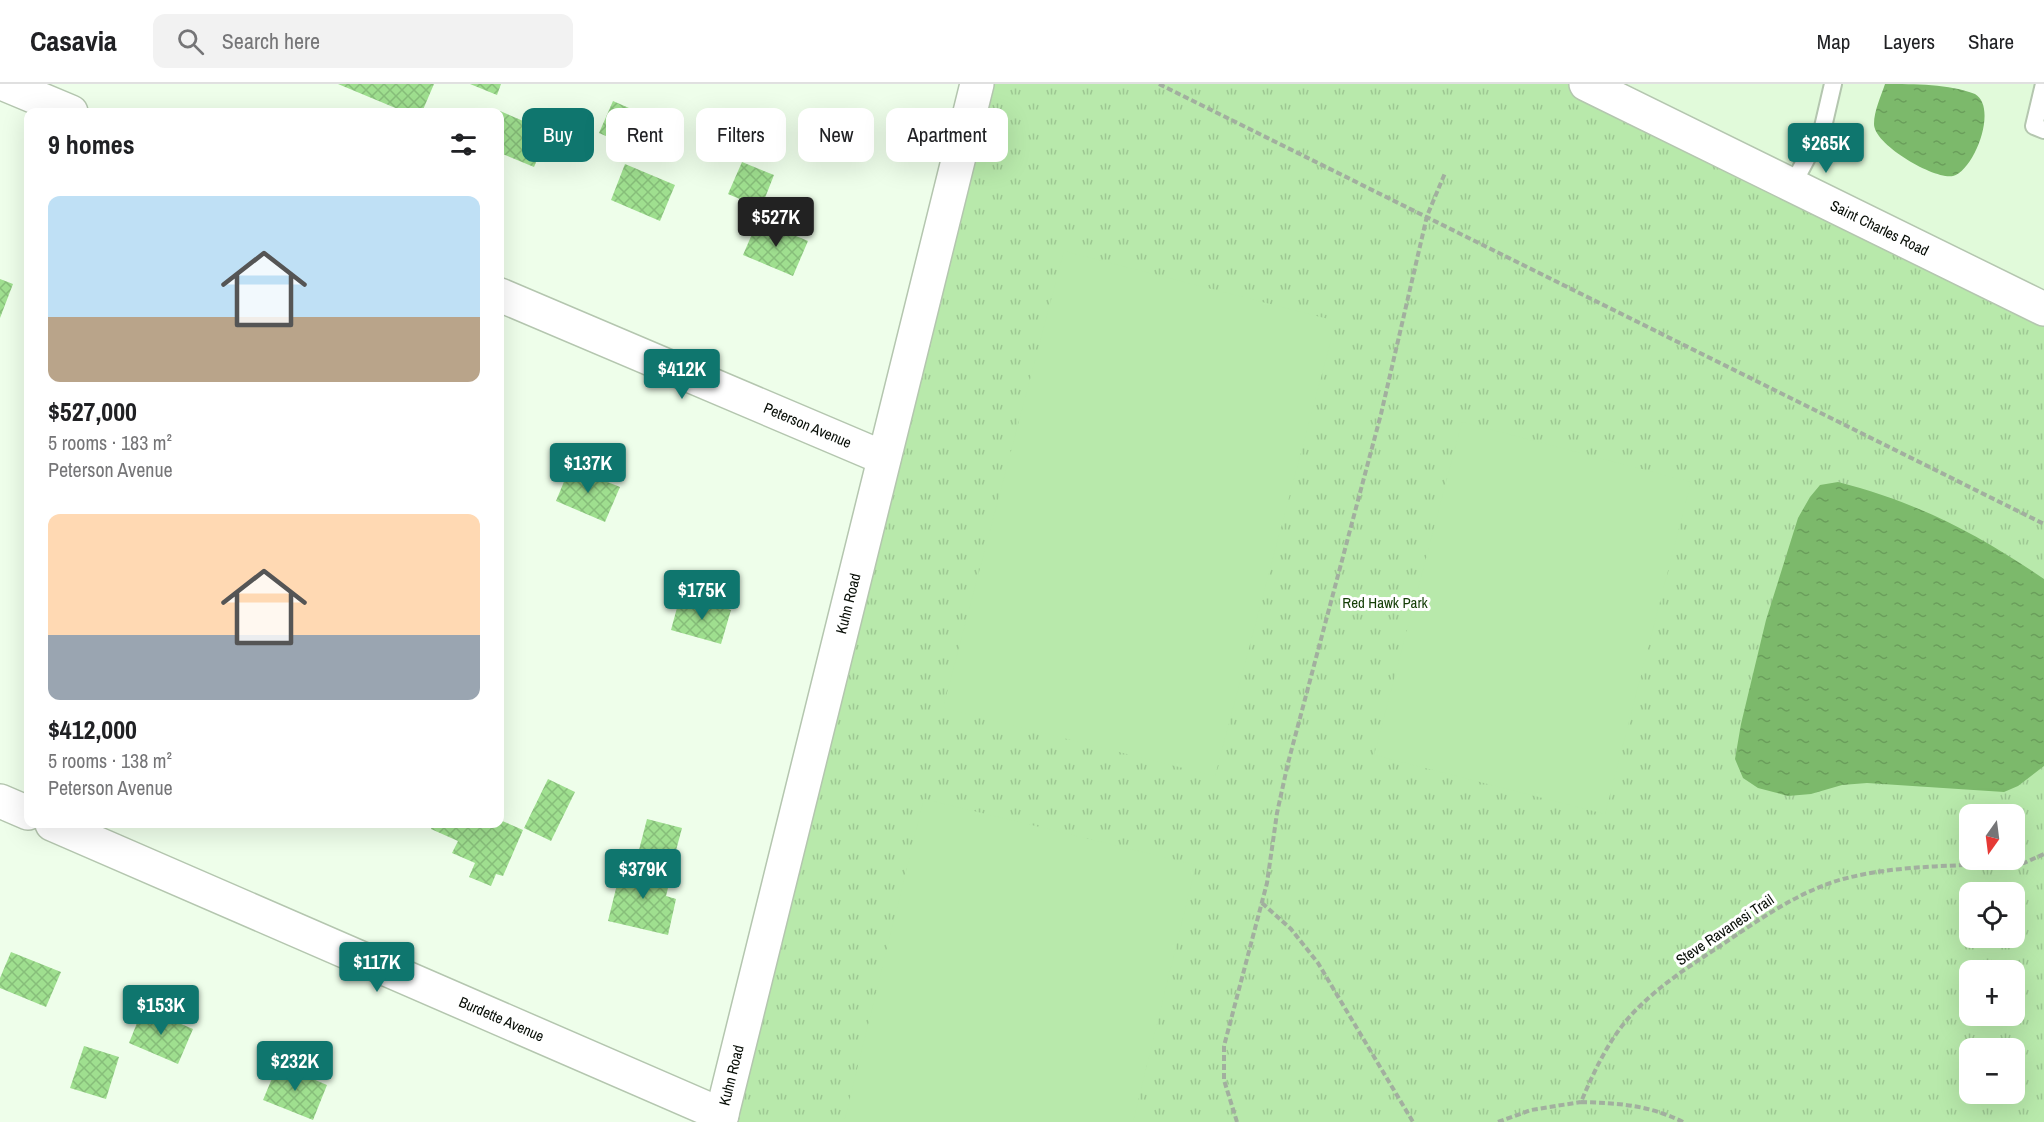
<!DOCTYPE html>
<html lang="en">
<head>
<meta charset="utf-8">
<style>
  :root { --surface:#fff; --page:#f2f2f2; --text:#202124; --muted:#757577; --line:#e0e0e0; --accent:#0f766e }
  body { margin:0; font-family:"Archivo Narrow",sans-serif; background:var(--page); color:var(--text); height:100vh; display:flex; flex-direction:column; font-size:22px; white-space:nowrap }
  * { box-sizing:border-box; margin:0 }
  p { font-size:20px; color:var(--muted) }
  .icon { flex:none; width:33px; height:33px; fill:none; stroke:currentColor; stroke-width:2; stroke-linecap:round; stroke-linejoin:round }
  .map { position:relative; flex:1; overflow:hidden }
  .drawer { position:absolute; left:24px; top:24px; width:480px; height:720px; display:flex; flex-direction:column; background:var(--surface); border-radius:12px; box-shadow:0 6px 24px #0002 }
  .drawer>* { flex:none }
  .hud { position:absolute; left:522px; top:24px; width:570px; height:54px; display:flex; gap:12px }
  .needle { width:39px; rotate:194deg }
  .controls { position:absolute; left:1959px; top:720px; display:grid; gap:12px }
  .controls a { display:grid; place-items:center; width:66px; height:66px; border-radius:12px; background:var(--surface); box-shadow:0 6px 24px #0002; font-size:30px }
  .price { position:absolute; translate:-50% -51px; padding:0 14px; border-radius:6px; background:var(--accent); color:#fff; font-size:20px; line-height:39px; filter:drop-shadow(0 2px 3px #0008) }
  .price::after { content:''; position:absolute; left:50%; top:36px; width:18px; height:14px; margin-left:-9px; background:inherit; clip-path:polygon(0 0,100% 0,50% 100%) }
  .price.current { background:#222; color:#fff }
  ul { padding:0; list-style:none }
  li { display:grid; align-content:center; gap:12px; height:318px; padding:0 24px }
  li span { display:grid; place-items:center; height:186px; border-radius:12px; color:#555 }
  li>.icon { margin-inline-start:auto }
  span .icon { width:108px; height:108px; fill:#fffc; stroke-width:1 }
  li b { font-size:26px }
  h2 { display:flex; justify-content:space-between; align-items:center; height:72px; padding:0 24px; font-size:26px }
  .chip { padding:0 21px; border-radius:12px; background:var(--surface); box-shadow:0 6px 24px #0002; font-size:21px; line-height:54px }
  .chip.current { background:var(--accent); color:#fff }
  header { display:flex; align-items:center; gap:36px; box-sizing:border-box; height:84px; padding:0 30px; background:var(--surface); border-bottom:2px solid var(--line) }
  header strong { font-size:28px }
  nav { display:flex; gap:33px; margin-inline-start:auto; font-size:21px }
  .search { width:420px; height:54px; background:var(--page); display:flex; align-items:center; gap:15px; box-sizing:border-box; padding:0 21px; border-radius:12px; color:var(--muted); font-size:22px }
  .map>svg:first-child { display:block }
</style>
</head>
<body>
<header>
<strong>Casavia</strong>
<div class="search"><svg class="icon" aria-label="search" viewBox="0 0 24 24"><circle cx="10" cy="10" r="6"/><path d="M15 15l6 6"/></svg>Search here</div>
<nav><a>Map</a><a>Layers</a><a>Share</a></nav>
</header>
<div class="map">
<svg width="2044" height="1038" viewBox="0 0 2044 1038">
  <defs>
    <pattern id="grass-tufts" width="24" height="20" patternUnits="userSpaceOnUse" patternTransform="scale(1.5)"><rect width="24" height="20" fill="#b8e9ab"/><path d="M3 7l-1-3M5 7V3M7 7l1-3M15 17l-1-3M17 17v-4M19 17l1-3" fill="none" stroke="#9dc792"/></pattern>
    <pattern id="water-ripples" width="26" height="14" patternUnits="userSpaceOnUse" patternTransform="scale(1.5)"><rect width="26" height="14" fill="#7cb96b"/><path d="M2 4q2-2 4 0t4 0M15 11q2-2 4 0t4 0" fill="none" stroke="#6a9e5b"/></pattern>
    <pattern id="building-cross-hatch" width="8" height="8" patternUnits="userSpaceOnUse" patternTransform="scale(1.5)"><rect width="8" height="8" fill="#9fdf8f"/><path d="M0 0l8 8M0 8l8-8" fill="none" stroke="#87be7a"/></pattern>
  </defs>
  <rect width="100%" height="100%" fill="#eefeea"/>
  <path fill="#e1fada" d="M1603,0h441v220z"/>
  <path fill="url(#grass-tufts)" fill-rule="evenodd" d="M975,0h614l455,227v811h-1318zM1970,730h44v46h-44zM1970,808h44v46h-44zM1970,886h44v46h-44zM1970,964h44v46h-44z"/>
  <path fill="#b8e9ab" d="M1064,167l272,70 -121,455 -272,-68z
    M1462,338l229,60 -86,332 -231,-59z
    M924,715l272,66 -63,257h-289z"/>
  <path fill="url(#water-ripples)" d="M1885,0c30,0 64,0 90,10 23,13 0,76 -22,82 -18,4 -79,-31 -79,-52 0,-13 7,-28 11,-40z
    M1838,398c79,20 140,52 206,97v187l-26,20 -14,6 -137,-9 -25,2 -31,9 -23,2 -30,-8 -15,-10 -8,-19 6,-35 25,-104 32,-102 12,-21 10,-12z"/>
  <path fill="url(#building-cross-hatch)" d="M338,0h96l-12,28h-17z
    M470,0h31l-4,11z
    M613,17l32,14 -14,32 -32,-14z
    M500,27l49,21 -15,35 -34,-14z
    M742,78l32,13 -13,33 -33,-14z
    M625,80l50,21 -15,36 -49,-21z
    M758,136l50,21 -15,35 -50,-21z
    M0,195l13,5 -13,34z
    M570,383l50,20 -15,35 -49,-21z
    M694,516l37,10 -10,34 -50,-14 7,-26 14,4z
    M548,695l27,13 -24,49 -27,-13z
    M647,735l35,9 -8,30 -35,-8z
    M500,736l23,10 -20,46 -7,-2 -5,12 -22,-9 6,-14 -23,-10 6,-12 -27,-12 2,-5h67z
    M622,780l49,12 -5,20 10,3 -8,36 -60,-14z
    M11,868l50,20 -15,35 -46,-19v-10z
    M143,924l50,21 -15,35 -49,-21z
    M84,962l35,11 -13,42 -36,-11z
    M278,980l49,21 -14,35 -50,-20z"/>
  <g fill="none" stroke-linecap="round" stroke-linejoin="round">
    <defs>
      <path id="lane" d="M2044,0l-10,42 10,4
        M1792,102l31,-59 10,-43"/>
      <g id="street">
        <path d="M4,0l67,28"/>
        <path id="s1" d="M500,211l384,163"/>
        <path d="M0,717l28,12"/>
        <path id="s2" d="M52,740l670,291"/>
        <path id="s3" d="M720,1038l257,-1038"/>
      </g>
      <g id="secondary">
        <path id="s4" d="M1586,0l458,225"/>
      </g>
    </defs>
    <use href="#lane" stroke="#b4c6af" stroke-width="20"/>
    <use href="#street" stroke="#b4c6af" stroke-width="36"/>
    <use href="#secondary" stroke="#b4c6af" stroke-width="36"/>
    <path stroke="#a2af9f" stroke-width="4" stroke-dasharray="6 3" stroke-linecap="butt" d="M1159,0l885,440
      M1262,819l29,26 27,34 95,159
      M1237,1038l-13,-42v-34l43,-163 10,-70 11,-50 93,-349 46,-198 18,-43
      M1498,1038l33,-12 50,-8
      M1683,1038c-34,-17 -65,-19 -102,-20 14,-33 31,-70 59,-96 23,-23 53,-42 80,-60 39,-26 77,-54 123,-67 56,-15 124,-13 181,-16l20,-9"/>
    <use href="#lane" stroke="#fff" stroke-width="16"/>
    <use href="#street" stroke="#fff" stroke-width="33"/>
    <use href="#secondary" stroke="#fff" stroke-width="33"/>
  </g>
  <g text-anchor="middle" stroke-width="6" stroke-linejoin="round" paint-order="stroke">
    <g font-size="15" fill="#070d06" stroke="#fff">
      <text dy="5" stroke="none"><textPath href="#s4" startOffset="327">Saint Charles Road</textPath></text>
      <text dy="5" stroke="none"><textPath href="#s1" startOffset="334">Peterson Avenue</textPath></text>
      <text dy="5" stroke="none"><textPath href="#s3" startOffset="534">Kuhn Road</textPath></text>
      <text transform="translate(1725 846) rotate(-34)" y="5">Steve Ravanesi Trail</text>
      <text dy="5" stroke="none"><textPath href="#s2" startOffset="490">Burdette Avenue</textPath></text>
      <text dy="5" stroke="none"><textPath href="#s3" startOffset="48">Kuhn Road</textPath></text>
    </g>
    <g font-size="15" fill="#143d06" stroke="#fff">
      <text x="1385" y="524">Red Hawk Park</text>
    </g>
  </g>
</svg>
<div class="controls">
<a><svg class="needle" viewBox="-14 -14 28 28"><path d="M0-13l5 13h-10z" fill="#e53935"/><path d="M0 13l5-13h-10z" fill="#757577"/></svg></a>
<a><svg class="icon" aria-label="locate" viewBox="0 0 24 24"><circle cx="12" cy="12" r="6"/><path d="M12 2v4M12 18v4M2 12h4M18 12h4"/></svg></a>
<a>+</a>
<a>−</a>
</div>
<b class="price" style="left:1826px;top:90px">$265K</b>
<b class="price current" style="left:776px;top:164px">$527K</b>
<b class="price" style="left:682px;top:316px">$412K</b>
<b class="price" style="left:588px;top:410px">$137K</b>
<b class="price" style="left:702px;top:537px">$175K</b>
<b class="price" style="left:643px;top:816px">$379K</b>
<b class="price" style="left:377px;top:909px">$117K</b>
<b class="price" style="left:161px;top:952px">$153K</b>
<b class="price" style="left:295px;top:1008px">$232K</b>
<div class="hud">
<a class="chip current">Buy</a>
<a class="chip">Rent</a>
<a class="chip">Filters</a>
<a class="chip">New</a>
<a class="chip">Apartment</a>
</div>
<section class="drawer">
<h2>9 homes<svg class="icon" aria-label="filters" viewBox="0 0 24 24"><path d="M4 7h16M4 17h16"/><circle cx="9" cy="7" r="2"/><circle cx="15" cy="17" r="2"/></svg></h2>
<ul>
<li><span style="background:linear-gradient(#bfe0f5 65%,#b9a48a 0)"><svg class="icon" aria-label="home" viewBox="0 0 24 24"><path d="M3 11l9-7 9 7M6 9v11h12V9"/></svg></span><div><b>$527,000</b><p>5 rooms · 183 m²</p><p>Peterson Avenue</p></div></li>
<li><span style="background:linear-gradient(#ffd9b3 65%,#9aa5b1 0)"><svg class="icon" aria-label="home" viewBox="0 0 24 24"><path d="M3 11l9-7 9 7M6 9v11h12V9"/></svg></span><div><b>$412,000</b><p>5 rooms · 138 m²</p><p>Peterson Avenue</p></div></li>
</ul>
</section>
</div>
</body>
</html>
